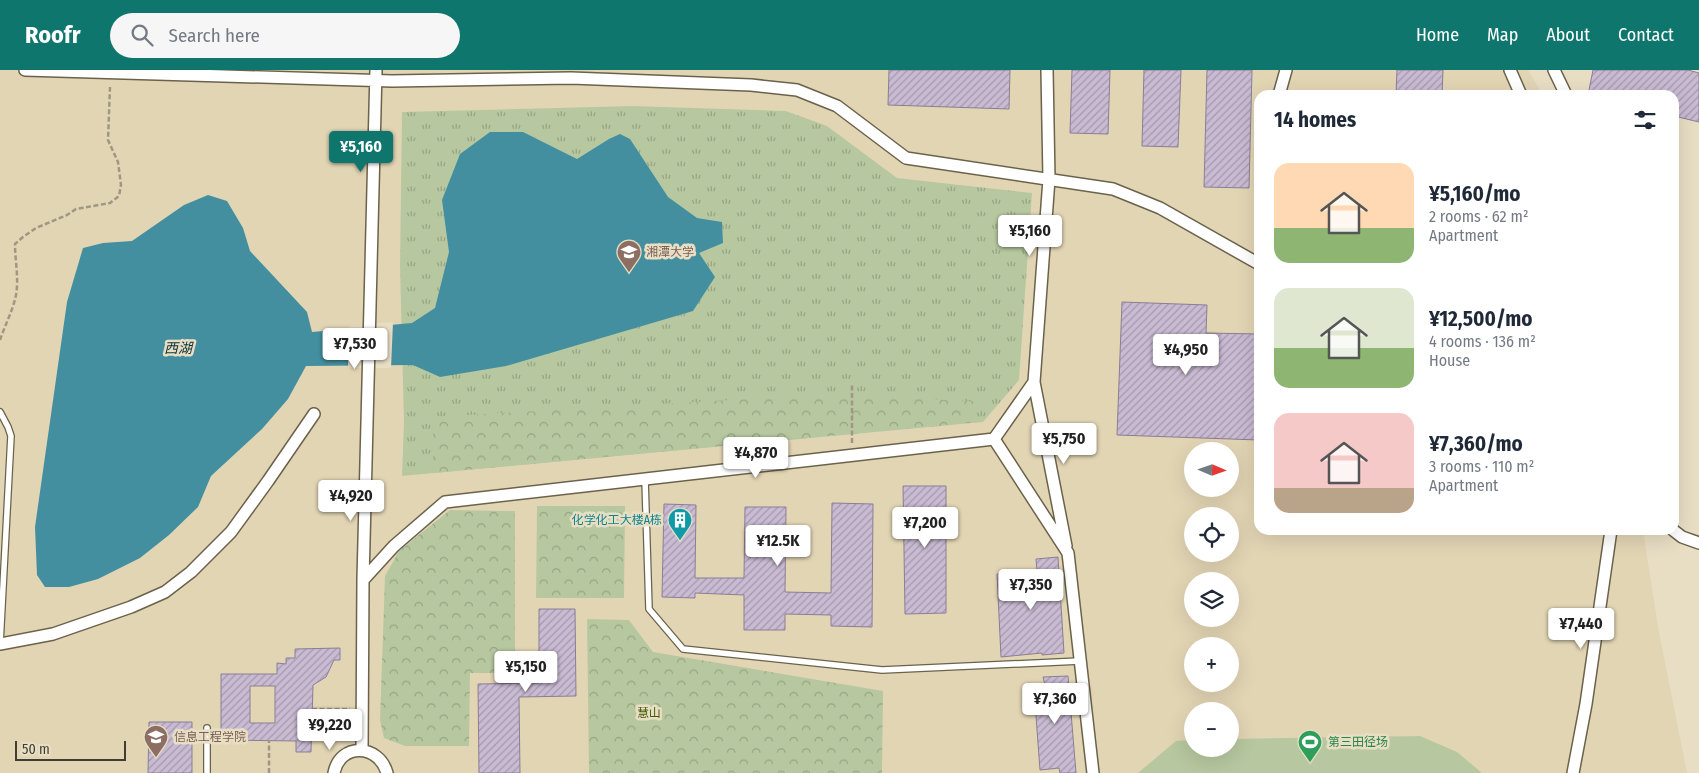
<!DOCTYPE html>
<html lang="en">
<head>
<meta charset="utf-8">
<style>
  :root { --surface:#fff; --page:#f6f6f7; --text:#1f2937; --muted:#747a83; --accent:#0f766e }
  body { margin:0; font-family:"Fira Sans Condensed","Noto Sans SC",sans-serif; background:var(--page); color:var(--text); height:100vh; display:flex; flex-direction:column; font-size:19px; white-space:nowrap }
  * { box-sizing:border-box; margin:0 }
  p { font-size:16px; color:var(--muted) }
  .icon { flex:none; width:28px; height:28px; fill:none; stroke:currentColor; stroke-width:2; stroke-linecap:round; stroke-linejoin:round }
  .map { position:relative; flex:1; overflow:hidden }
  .details { position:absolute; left:1254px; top:20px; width:425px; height:445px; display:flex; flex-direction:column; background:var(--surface); border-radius:15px; box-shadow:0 5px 20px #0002 }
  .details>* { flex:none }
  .needle { width:32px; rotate:92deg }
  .buttons { position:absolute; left:1184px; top:372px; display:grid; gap:10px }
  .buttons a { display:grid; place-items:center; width:55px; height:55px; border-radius:50%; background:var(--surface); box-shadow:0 5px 20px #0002; font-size:25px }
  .scale { position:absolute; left:15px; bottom:12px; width:111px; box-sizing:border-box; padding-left:5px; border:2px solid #413d32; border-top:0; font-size:14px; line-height:18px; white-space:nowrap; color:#413d32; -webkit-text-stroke:4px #e8dec4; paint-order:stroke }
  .price { position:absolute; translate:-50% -42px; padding:0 11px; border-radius:5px; background:#fff; color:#222; font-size:16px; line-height:32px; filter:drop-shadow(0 1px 2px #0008) }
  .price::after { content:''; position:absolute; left:50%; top:30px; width:15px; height:11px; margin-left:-8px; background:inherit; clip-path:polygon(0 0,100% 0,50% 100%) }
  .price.current { background:var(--accent); color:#fff }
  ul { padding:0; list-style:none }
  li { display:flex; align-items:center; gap:15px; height:125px; padding:0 20px }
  li span { display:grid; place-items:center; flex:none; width:140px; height:100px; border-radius:15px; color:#555 }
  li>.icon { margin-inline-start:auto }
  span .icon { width:60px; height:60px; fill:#fffc; stroke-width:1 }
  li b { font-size:21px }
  h2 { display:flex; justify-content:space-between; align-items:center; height:60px; padding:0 20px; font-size:21px }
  header { display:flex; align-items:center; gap:30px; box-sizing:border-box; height:70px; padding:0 25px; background:var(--accent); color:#fff }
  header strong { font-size:24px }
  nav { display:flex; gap:28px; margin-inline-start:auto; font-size:18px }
  .search { width:350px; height:45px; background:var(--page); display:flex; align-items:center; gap:12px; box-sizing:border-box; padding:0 18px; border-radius:28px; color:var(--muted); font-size:19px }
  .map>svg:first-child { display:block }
</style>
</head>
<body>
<header>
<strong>Roofr</strong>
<div class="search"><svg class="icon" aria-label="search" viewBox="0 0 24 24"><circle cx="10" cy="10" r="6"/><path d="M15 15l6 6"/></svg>Search here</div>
<nav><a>Home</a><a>Map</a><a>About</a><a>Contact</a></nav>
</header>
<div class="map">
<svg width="1699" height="703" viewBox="0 0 1699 703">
  <defs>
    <pattern id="grass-tufts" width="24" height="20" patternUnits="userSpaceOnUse" patternTransform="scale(1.25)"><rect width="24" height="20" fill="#b7c8a0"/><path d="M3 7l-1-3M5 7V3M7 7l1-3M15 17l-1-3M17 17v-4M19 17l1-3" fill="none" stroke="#96a483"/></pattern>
    <pattern id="forest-crowns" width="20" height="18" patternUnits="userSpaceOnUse" patternTransform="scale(1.25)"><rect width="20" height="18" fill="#b7c8a0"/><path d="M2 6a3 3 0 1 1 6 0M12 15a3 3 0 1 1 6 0" fill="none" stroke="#96a483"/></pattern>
    <pattern id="building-hatch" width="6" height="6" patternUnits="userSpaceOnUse" patternTransform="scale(1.25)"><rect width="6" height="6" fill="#c9bbd3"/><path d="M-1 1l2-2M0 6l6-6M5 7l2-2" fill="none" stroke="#a599ac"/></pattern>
  </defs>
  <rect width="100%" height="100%" fill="#e8dec4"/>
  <path fill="#e2d5b4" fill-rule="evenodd" d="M0,0h1528l15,25h-284v435h384l15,97 29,146h-1687zM1192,381h38v38h-38zM1192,446h38v38h-38zM1192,511h38v38h-38zM1192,576h38v38h-38zM1192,641h38v38h-38z"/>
  <path fill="url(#grass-tufts)" d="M633,36l153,5 41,15 70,52 135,15 -13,187 -36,42 -581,54 2,-54 -4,-155 2,-155z"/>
  <path fill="url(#forest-crowns)" d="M814,325l164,6 -1,21 -544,51v-56z
    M537,436h88l-1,92h-88z
    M450,440l65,1v162h-45l-1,73h-64l-21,-8 -4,-18 5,-144 14,-25z
    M587,549l42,1 24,32 230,39 -1,82h-293z"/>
  <path fill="#b7c8a0" d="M1420,666l37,16 25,21h-344l38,-32 16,-1v9h38v-10z"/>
  <path fill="#438fa0" d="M490,62h33l54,27 32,-20 11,-5 10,5 38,58 29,21 25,4 1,21 -24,10 16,24 -22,34 -187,55 -66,11 -27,-12 -107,1 -18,33 -26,30 -51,47 -13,31 -29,28 -29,23 -42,21 -29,8h-24l-8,-12 -2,-48 32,-225 16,-54 20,-5 29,-2 52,-36 24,-10 19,6 16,27 7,23 57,61 5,20 100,-9 23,-15 14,-56 -7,-52 18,-46z"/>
  <path fill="#e8dec4" d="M393,252l-2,46h-43l1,-42z"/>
  <path fill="url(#building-hatch)" stroke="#8b7e94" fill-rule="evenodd" d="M889,0h121l-1,39 -121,-4z
    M1072,0h38l-2,64 -38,-1z
    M1144,0h37l-3,77 -36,-1z
    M1207,0h45l-3,118 -45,-1z
    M1397,0h46l-1,25h-46z
    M1593,0h95l11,3v49l-25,-6v-21h-86z
    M1122,232l85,3 -1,28 53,1v106l-142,-5z
    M903,416h43v127l-41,1z
    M832,433l41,1 -1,123 -41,-1v-11l-46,-1v16h-41v-35l-49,-2v5l-33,-1 2,-93 32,1 -1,73h49l1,-71h41l-1,85 46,1z
    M1058,487l6,96 -22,2v-2l-41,4 -4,-83 40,-3 -1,-12z
    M539,539h36l1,87 -57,1 1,76h-41l-1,-89 61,-1z
    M340,578v12h-6l-8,17 -13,8 -2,67h-15v-11l-75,-1v-66h56v-11l9,1v-6h9v-9zM250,616h25v37h-25z
    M1068,606l8,97h-16l-1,-5 -19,2 -6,-81 11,-4 -2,-8z
    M149,652h43v51h-44z"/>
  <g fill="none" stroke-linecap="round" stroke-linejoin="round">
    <defs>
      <path id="lane" d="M0,342l8,15 3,9 -11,208
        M645,409l4,130 34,40 199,21 198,-9
        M207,658v45"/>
      <path id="street" d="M25,0l367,11 179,-3 180,7 46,5 40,16 69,52 207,31 47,19 99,56
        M1510,0l11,25
        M1554,0l12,25
        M1279,25l7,-25
        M1034,312l32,164
        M994,369l40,-57 15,-203 -2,-109
        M1673,460l9,7 17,6
        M363,510l13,-510
        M0,574l53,-10 78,-27 34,-15 26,-20 40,-40 37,-51 46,-67
        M362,680l1,-170 31,-34 51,-44 549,-63 74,114 25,220
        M334,703c6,-31 45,-29 53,0
        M1573,703l13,-69 25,-174"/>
    </defs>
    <use href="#lane" stroke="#6a624b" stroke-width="8"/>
    <use href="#street" stroke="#6a624b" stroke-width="14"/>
    <path stroke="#9f9784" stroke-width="2.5" stroke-dasharray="5 2.5" stroke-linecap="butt" d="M0,270c5,-15 13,-30 16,-45 3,-17 -1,-34 -1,-51l8,-7 13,-9 31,-13 9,-6 34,-6 9,-7 2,-11 -3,-23 -10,-22 2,-53
      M852,373v-58
      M312,639h38
      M269,703v-33"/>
    <use href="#lane" stroke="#fff" stroke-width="5.5"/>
    <use href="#street" stroke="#fff" stroke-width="11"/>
  </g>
  <defs>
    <symbol id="university-pin" viewBox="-11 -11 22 30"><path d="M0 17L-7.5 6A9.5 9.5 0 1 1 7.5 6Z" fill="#8d6e63" stroke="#e8dec4"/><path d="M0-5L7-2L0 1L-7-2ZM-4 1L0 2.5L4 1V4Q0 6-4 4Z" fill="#fff"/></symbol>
    <symbol id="building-pin" viewBox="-11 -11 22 30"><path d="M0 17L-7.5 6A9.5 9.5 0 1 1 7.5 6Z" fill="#0f9aa8" stroke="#e8dec4"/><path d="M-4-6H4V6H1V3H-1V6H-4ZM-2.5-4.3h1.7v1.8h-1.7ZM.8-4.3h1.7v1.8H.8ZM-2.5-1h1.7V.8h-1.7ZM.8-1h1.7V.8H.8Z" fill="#fff"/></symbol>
    <symbol id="stadium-pin" viewBox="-11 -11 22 30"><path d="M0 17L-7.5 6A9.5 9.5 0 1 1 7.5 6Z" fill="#2e9e5b" stroke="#e8dec4"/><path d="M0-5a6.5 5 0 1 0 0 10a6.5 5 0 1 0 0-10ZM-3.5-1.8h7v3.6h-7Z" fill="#fff"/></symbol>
  </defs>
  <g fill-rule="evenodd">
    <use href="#university-pin" x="615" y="168" width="28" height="38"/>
    <use href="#building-pin" x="666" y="436" width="28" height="38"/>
    <use href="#university-pin" x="142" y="653" width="28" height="38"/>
    <use href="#stadium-pin" x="1296" y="658" width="28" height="38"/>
  </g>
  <g text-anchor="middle" stroke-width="5" stroke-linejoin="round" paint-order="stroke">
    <g font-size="12" fill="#785e54" stroke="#e8dec4" text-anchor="start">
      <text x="646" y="186">湘潭大学</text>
      <text x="174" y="671">信息工程学院</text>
    </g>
    <g font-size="12" fill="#0d838f" stroke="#e8dec4" text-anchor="end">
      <text x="662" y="454">化学化工大楼A栋</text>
    </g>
    <g font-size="12" fill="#415a04" stroke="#e8dec4">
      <text x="649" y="647">慧山</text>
    </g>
    <g font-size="12" fill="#27864d" stroke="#e8dec4" text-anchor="start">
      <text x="1328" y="676">第三田径场</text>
    </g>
    <g font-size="14" font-style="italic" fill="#0c3239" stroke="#e8dec4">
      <text x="178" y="283">西湖</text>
    </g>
  </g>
</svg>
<div class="buttons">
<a><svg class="needle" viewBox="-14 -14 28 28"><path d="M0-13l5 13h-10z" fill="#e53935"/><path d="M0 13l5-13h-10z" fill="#747a83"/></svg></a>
<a><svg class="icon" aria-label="locate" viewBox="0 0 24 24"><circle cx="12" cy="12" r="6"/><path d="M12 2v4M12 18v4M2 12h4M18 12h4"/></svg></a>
<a><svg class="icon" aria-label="layers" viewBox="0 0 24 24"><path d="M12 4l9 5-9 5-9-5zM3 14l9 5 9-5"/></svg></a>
<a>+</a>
<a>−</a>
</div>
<div class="scale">50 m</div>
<b class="price current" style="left:361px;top:103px">¥5,160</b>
<b class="price" style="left:1030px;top:187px">¥5,160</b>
<b class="price" style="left:355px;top:300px">¥7,530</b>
<b class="price" style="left:1186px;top:306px">¥4,950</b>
<b class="price" style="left:1064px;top:395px">¥5,750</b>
<b class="price" style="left:756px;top:409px">¥4,870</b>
<b class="price" style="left:351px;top:452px">¥4,920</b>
<b class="price" style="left:925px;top:479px">¥7,200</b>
<b class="price" style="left:778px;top:497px">¥12.5K</b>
<b class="price" style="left:1031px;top:541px">¥7,350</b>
<b class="price" style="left:1581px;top:580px">¥7,440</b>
<b class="price" style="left:526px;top:623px">¥5,150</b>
<b class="price" style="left:1055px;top:655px">¥7,360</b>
<b class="price" style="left:330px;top:681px">¥9,220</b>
<section class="details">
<h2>14 homes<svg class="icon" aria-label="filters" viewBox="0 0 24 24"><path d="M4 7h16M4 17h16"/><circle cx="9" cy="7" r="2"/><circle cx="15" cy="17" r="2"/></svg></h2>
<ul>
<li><span style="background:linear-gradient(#ffd9b3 65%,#8fb573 0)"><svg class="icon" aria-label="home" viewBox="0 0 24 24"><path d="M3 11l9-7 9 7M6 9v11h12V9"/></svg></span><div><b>¥5,160/mo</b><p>2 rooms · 62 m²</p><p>Apartment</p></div></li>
<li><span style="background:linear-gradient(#dfe7d0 60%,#8fb573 0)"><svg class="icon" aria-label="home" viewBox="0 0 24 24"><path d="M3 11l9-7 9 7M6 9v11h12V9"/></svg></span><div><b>¥12,500/mo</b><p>4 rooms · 136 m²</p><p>House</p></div></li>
<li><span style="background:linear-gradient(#f6c9c9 75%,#b9a48a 0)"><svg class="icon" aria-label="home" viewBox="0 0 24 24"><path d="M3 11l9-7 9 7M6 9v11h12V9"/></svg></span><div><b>¥7,360/mo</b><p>3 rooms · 110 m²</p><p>Apartment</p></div></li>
</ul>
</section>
</div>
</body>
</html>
